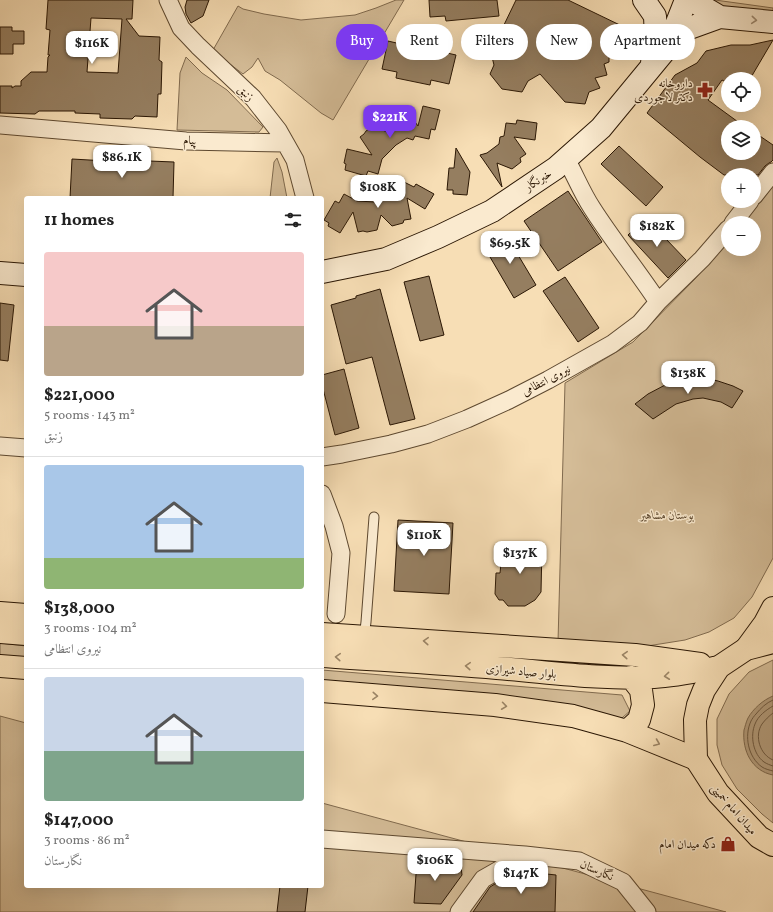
<!DOCTYPE html>
<html lang="en">
<head>
<meta charset="utf-8">
<style>
  :root { --surface:#fff; --page:#f2f2f2; --text:#222; --muted:#767676; --line:#e0e0e0; --accent:#7c3aed }
  body { margin:0; font-family:Vollkorn,Amiri,serif; background:var(--page); color:var(--text); height:100vh; display:flex; flex-direction:column; font-size:15px; white-space:nowrap }
  * { box-sizing:border-box; margin:0 }
  p { font-size:13px; color:var(--muted) }
  .icon { flex:none; width:22px; height:22px; fill:none; stroke:currentColor; stroke-width:2; stroke-linecap:round; stroke-linejoin:round }
  .map { position:relative; flex:1; overflow:hidden }
  .side { position:absolute; left:24px; top:196px; width:300px; height:692px; display:flex; flex-direction:column; background:var(--surface); border-radius:4px; box-shadow:0 4px 16px #0002 }
  .side>* { flex:none }
  .banner { position:absolute; left:336px; top:24px; width:377px; height:36px; display:flex; gap:8px }
  .fabs { position:absolute; left:721px; top:72px; display:grid; gap:8px }
  .fabs a { display:grid; place-items:center; width:40px; height:40px; border-radius:50%; background:var(--surface); box-shadow:0 4px 16px #0002; font-size:20px }
  .price { position:absolute; translate:-50% -34px; padding:0 9px; border-radius:8px; background:#fff; color:#222; font-size:13px; line-height:26px; filter:drop-shadow(0 1px 2px #0008) }
  .price::after { content:''; position:absolute; left:50%; top:24px; width:12px; height:9px; margin-left:-6px; background:inherit; clip-path:polygon(0 0,100% 0,50% 100%) }
  .price.on { background:var(--accent); color:#fff }
  ul { padding:0; list-style:none }
  li { display:grid; align-content:center; gap:8px; height:212px; padding:0 20px }
  li+li { border-top:1px solid var(--line) }
  li span { display:grid; place-items:center; height:124px; border-radius:4px; color:#555 }
  li>.icon { margin-inline-start:auto }
  span .icon { width:72px; height:72px; fill:#fffc; stroke-width:1 }
  li b { font-size:17px }
  h2 { display:flex; justify-content:space-between; align-items:center; height:48px; padding:0 20px; font-size:17px }
  .pill { padding:0 14px; border-radius:18px; background:var(--surface); box-shadow:0 4px 16px #0002; font-size:14px; line-height:36px }
  .pill.on { background:var(--accent); color:#fff }
  .map>svg:first-child { display:block }
</style>
</head>
<body>
<div class="map">
<svg width="773" height="912" viewBox="0 0 773 912">
  <rect width="100%" height="100%" fill="#f7deb5"/>
  <filter id="stains"><feTurbulence type="fractalNoise" baseFrequency=".005" numOctaves="4"/><feColorMatrix values="0 0 0 0 .2 0 0 0 0 .09 0 0 0 0 .02 0 0 0 .5 -.17"/></filter>
  <radialGradient id="worn" r=".72"><stop offset=".6" stop-color="#630" stop-opacity="0"/><stop offset="1" stop-color="#630" stop-opacity=".3"/></radialGradient>
  <path fill="#d4bc97" stroke="#806a4e" d="M396,0h8l-71,120 -12,-7 -41,-33 -15,-9 -7,-13 -6,9 -9,7 -21,-16 -9,-8 25,-44 5,3 21,5 37,6 54,-5 21,-7z
    M707,0h8l58,8v10l-60,-8z
    M186,57l16,16 25,17 36,37 -4,5 -82,-2 3,-57z
    M277,158l5,14 5,26h-17l4,-36z
    M773,185v373l-21,39 -18,21 -25,14 -24,8 -44,7 -83,-5 7,-259 68,-41 62,-63 33,-40v10h26v-26h-12z
    M0,643l26,3v12l-26,-2z
    M773,660v163l-11,-9 -25,-25 -15,-24 -5,-20v-26l12,-25 20,-22z
    M322,670l300,25 8,16 -14,12 -294,-41z
    M0,716l26,7v163h296v-83l404,109h-726z"/>
  <path fill="#b29a79" stroke="#7c664a" d="M773,696v79c-21,-4 -31,-24 -29,-45 1,-3 2,-8 4,-12 5,-9 15,-18 25,-22z"/>
  <g fill="none" stroke-linecap="round" stroke-linejoin="round">
    <path stroke="#6e583e" stroke-width="1" d="M773,700c-7,3 -12,8 -17,14 -2,2 -4,5 -5,7 -7,15 -3,36 11,46 3,2 7,3 11,4
      M773,706c-7,4 -15,10 -18,18 -5,12 -2,30 9,38 3,2 6,3 9,4
      M773,713c-4,3 -8,7 -11,11 -8,12 -2,31 11,36"/>
  </g>
  <path fill="#957e60" stroke="#2b1704" fill-rule="evenodd" d="M48,0h85l-1,19h-6l13,17 21,1 -1,23 3,2 -1,32h-3l-1,23 -22,-1 -3,3 -32,-1v-4l-25,-1v-2h-36l-4,3 -35,-1v-27h12v2l3,-2h6v-5l10,-9h16l1,-15 2,-2h-2l2,-25 -4,-1zM91,18l31,1 -4,54 -31,-1z
    M187,0h22l-6,16 -12,7 -5,-9 -1,-7z
    M429,0h68l2,16 -53,5 -1,-5 -15,1z
    M516,0h52l56,27 -15,31v4l-5,2 3,11 -12,3 5,10 -11,4 -4,12 -20,-2 -25,-28 -12,7 -6,11 -20,-3 -12,-15 4,-9 -3,-12 8,-1 -4,-10 9,-5 -2,-8z
    M0,27h12v4h12v13h-11v10h-13z
    M773,40l-23,39h-22v4l-6,-3 -14,20 37,27h-17v26h26v-21l19,13v15l-2,2 -2,1 -4,3 -7,9h-34l-24,-18 -53,-44 28,-38 22,-12 9,-12 25,-6h19z
    M388,41l21,5 1,-5 22,4 2,5 22,5 -7,29 -18,-4 -1,5 -34,-7 1,-6 -15,-3z
    M423,106l17,4 -5,20 -4,-1 -2,10 -14,-3 -2,4 -6,-2 -11,7 -14,14 -4,15 -10,-3 -2,5 -21,-6 1,-6 -2,-1 3,-14 25,6 -12,-18 4,-3 2,-3 9,-6 13,8v-16l10,-6 2,2 6,-4 12,17z
    M517,120l20,3 -2,17 -21,-3 12,17 -6,4 1,4 -9,7 -15,-6 5,24 -20,-29 -1,-1 -1,-2 7,-2 12,-9 1,-7 4,-1 2,-13 10,1z
    M619,146l44,41 -17,19 -45,-42z
    M456,148l14,24 -3,23 -14,-1v-4h-6l2,-22h5z
    M72,159l52,3 1,-2 49,2 -1,36h-103z
    M404,182l10,5 2,-3 18,10 -9,15 -18,-11 4,21 -7,1 -1,3 -11,3 -11,-11 -4,15 -10,2 -4,-1 -5,1 -5,-20 -13,21 -12,-7 1,-3 -5,-3 11,-19 4,2 5,-9 13,7 18,1 15,-4 3,-6 4,1z
    M568,191l34,51 -44,29 -34,-50z
    M646,218l40,42 -18,18 -40,-43z
    M505,233l31,52 -22,13 -31,-53z
    M429,276l15,59 -24,6 -16,-59z
    M565,277l34,51 -21,14 -35,-51z
    M380,289l35,130 -25,6 -18,-68 -26,7 -15,-59 25,-7v-2z
    M0,303l14,2 -6,56 -8,-1z
    M344,369l15,59 -24,7 -13,-50v-10z
    M692,378h12l14,3 15,5 10,5 -11,17 -11,-6 -18,-4 -10,1 -17,5 -23,15 -18,-15 13,-10 19,-10 10,-3z
    M398,520l55,3 -4,71 -55,-3z
    M503,545l39,2 -1,45 -6,8 -10,6h-17l-5,-6h-4l-4,-6 1,-21h4z
    M417,860l44,7 1,8 -21,29 -27,-1z
    M528,872l28,3 -1,37h-82l17,-25 16,-10 22,1z
    M280,886h28l-3,26h-28z"/>
  <g fill="none" stroke-linecap="round" stroke-linejoin="round">
    <defs>
      <path id="lane" d="M364,637l2,-15 8,-105"/>
      <path id="street" d="M168,0l13,28 17,18 55,52 25,32 17,30 10,38
        M0,125l186,16 99,2
        M566,159c9,16 16,34 26,49 21,33 45,62 66,94
        M754,196l19,-24
        M733,223l17,-22
        M0,446l26,2
        M322,457l20,-3 49,-10 37,-10 39,-15 42,-19 39,-20 64,-36 28,-21 18,-21 44,-43 26,-30
        M322,494l12,32 7,27 -5,61
        M322,839l203,16
        M459,912l24,-33 42,-24 54,6 44,21 24,30"/>
      <path id="secondary" d="M644,0l11,16 1,24 -4,23
        M691,0l29,17 53,5
        M669,45l15,-15 36,-13
        M322,272l64,-13 52,-22 54,-26 64,-43 45,-40 66,-80 19,-48
        M0,273l26,2"/>
      <path id="primary" d="M0,613l26,2
        M0,632l26,2
        M322,634l313,21 65,9
        M746,649l19,-26 8,-15
        M322,656c58,4 117,7 175,12 52,4 105,12 157,9 22,-1 44,-6 65,-10
        M0,666l26,2
        M322,691l173,14 78,11 54,15 69,28
        M627,731l12,-11 4,-15 -2,-15 -10,-13"/>
      <path id="highway" d="M773,642l-27,7 -27,18 -15,23 -6,15 -3,15 1,39 22,34 41,44 14,8"/>
    </defs>
    <use href="#lane" stroke="#5e4930" stroke-width="11"/>
    <use href="#street" stroke="#5e4930" stroke-width="19"/>
    <use href="#secondary" stroke="#2b1704" stroke-width="24"/>
    <use href="#primary" stroke="#2b1704" stroke-width="24"/>
    <use href="#highway" stroke="#2b1704" stroke-width="24"/>
    <use href="#lane" stroke="#faeacf" stroke-width="9"/>
    <use href="#street" stroke="#faeacf" stroke-width="17"/>
    <use href="#secondary" stroke="#faeacf" stroke-width="22"/>
    <use href="#primary" stroke="#f7deb5" stroke-width="22"/>
    <use href="#highway" stroke="#f7deb5" stroke-width="22"/>
  </g>
  <defs><path id="oneway-chevron" d="M-2-3.5L2.5 0L-2 3.5" fill="none" stroke-width="1.6" stroke-linecap="round" stroke-linejoin="round"/></defs>
  <use stroke="#9d8b74" href="#oneway-chevron" transform="translate(754 20) rotate(5)"/>
  <g stroke="#9b8465">
    <use href="#oneway-chevron" transform="translate(426 641) rotate(-176)"/>
    <use href="#oneway-chevron" transform="translate(625 655) rotate(-176)"/>
    <use href="#oneway-chevron" transform="translate(338 657) rotate(-176)"/>
    <use href="#oneway-chevron" transform="translate(468 666) rotate(-176)"/>
    <use href="#oneway-chevron" transform="translate(667 676) rotate(174)"/>
    <use href="#oneway-chevron" transform="translate(375 696) rotate(4)"/>
    <use href="#oneway-chevron" transform="translate(504 706) rotate(8)"/>
    <use href="#oneway-chevron" transform="translate(657 743) rotate(22)"/>
  </g>
  <defs>
    <symbol id="pharmacy-bare" viewBox="-9 -9 18 18"><path d="M-2-6h4v4h4v4h-4v4h-4v-4h-4v-4h4Z" fill="#8f2418" stroke="#faeacf" stroke-width="2.5" paint-order="stroke"/></symbol>
    <symbol id="shop-bare" viewBox="-9 -9 18 18"><path d="M-5-2.5h2.3a2.7 3.5 0 0 1 5.4 0H5L5.5 6h-11ZM-1.5-2.5h3a1.5 2.3 0 0 0-3 0Z" fill="#8f2418" stroke="#faeacf" stroke-width="2.5" paint-order="stroke"/></symbol>
  </defs>
  <g fill-rule="evenodd">
    <use href="#pharmacy-bare" x="694" y="79" width="22" height="22"/>
    <use href="#shop-bare" x="717" y="833" width="22" height="22"/>
  </g>
  <g text-anchor="middle" stroke-width="3" stroke-linejoin="round" paint-order="stroke">
    <g font-size="12" fill="#2b1704" stroke="#faeacf" text-anchor="end">
      <text x="693" y="87">داروخانه<tspan x="693" dy="14">دکتر لاجوردی</tspan></text>
      <text x="716" y="848">دکه میدان امام</text>
    </g>
    <g font-size="12" fill="#2b1704" stroke="#faeacf">
      <text transform="translate(246 93) rotate(44)" y="4">زنبق</text>
      <text transform="translate(190 140) rotate(3)" y="4">پیام</text>
      <text transform="translate(538 180) rotate(-33)" y="4">خبرنگار</text>
      <text transform="translate(546 380) rotate(-28)" y="4">نیروی انتظامی</text>
      <text transform="translate(521 671) rotate(5)" y="4">بلوار صیاد شیرازی</text>
      <text transform="translate(734 809) rotate(49)" y="4">میدان امام خمینی</text>
      <text transform="translate(597 870) rotate(23)" y="4">نگارستان</text>
    </g>
    <g font-size="12" font-style="italic" fill="#5e4930" stroke="#faeacf">
      <text x="667" y="519">بوستان مشاهیر</text>
    </g>
  </g>
  <rect width="100%" height="100%" filter="url(#stains)"/>
  <rect width="100%" height="100%" fill="url(#worn)"/>
</svg>
<div class="fabs">
<a><svg class="icon" aria-label="locate" viewBox="0 0 24 24"><circle cx="12" cy="12" r="6"/><path d="M12 2v4M12 18v4M2 12h4M18 12h4"/></svg></a>
<a><svg class="icon" aria-label="layers" viewBox="0 0 24 24"><path d="M12 4l9 5-9 5-9-5zM3 14l9 5 9-5"/></svg></a>
<a>+</a>
<a>−</a>
</div>
<b class="price" style="left:92px;top:65px">$116K</b>
<b class="price on" style="left:390px;top:139px">$221K</b>
<b class="price" style="left:122px;top:179px">$86.1K</b>
<b class="price" style="left:378px;top:209px">$108K</b>
<b class="price" style="left:657px;top:248px">$182K</b>
<b class="price" style="left:510px;top:265px">$69.5K</b>
<b class="price" style="left:688px;top:395px">$138K</b>
<b class="price" style="left:424px;top:557px">$110K</b>
<b class="price" style="left:520px;top:575px">$137K</b>
<b class="price" style="left:435px;top:882px">$106K</b>
<b class="price" style="left:521px;top:895px">$147K</b>
<div class="banner">
<a class="pill on">Buy</a>
<a class="pill">Rent</a>
<a class="pill">Filters</a>
<a class="pill">New</a>
<a class="pill">Apartment</a>
</div>
<section class="side">
<h2>11 homes<svg class="icon" aria-label="filters" viewBox="0 0 24 24"><path d="M4 7h16M4 17h16"/><circle cx="9" cy="7" r="2"/><circle cx="15" cy="17" r="2"/></svg></h2>
<ul>
<li><span style="background:linear-gradient(#f6c9c9 60%,#b9a48a 0)"><svg class="icon" aria-label="home" viewBox="0 0 24 24"><path d="M3 11l9-7 9 7M6 9v11h12V9"/></svg></span><div><b>$221,000</b><p>5 rooms · 143 m²</p><p>زنبق</p></div></li>
<li><span style="background:linear-gradient(#a9c7e8 75%,#8fb573 0)"><svg class="icon" aria-label="home" viewBox="0 0 24 24"><path d="M3 11l9-7 9 7M6 9v11h12V9"/></svg></span><div><b>$138,000</b><p>3 rooms · 104 m²</p><p>نیروی انتظامی</p></div></li>
<li><span style="background:linear-gradient(#c9d6e8 60%,#7fa58c 0)"><svg class="icon" aria-label="home" viewBox="0 0 24 24"><path d="M3 11l9-7 9 7M6 9v11h12V9"/></svg></span><div><b>$147,000</b><p>3 rooms · 86 m²</p><p>نگارستان</p></div></li>
</ul>
</section>
</div>
</body>
</html>
